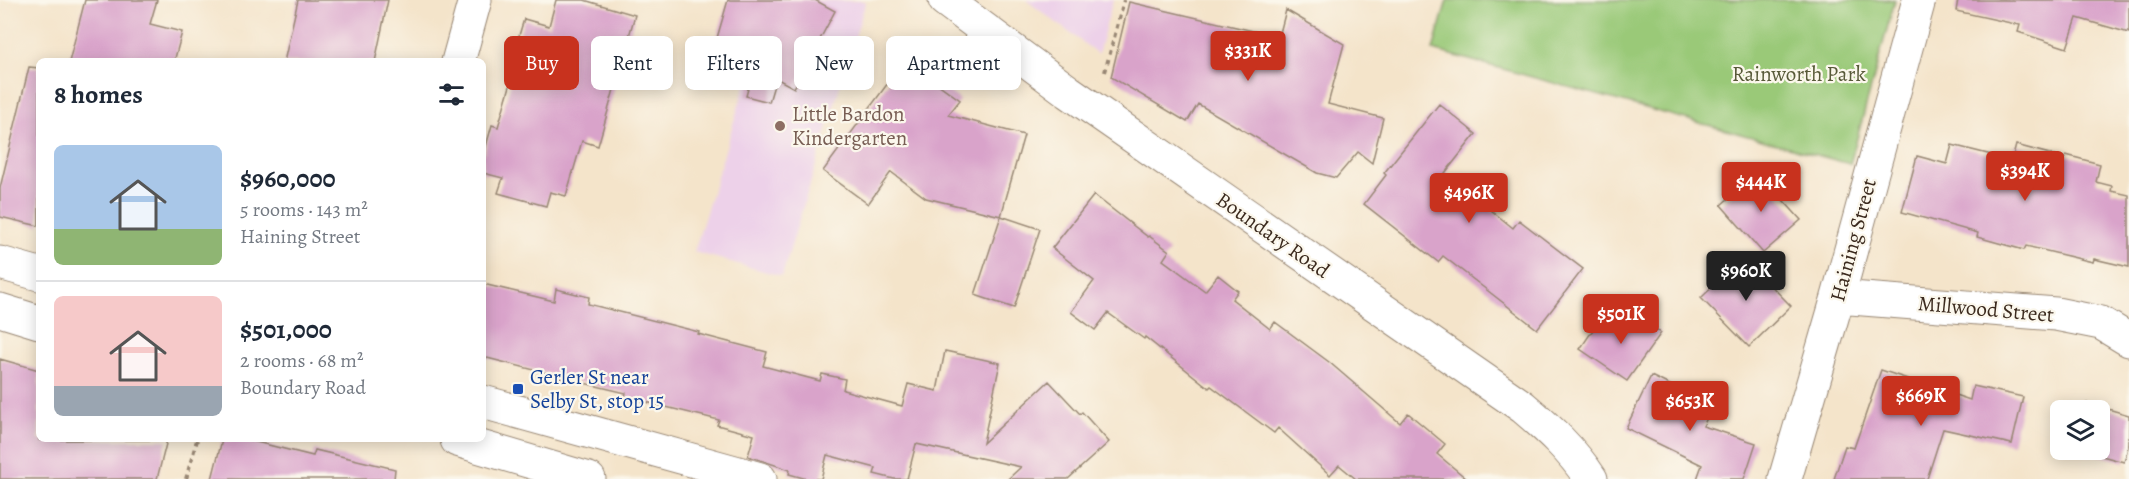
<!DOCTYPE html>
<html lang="en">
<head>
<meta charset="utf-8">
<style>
  :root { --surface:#fff; --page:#f2f2f3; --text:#1f2937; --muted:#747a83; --line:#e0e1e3; --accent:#c8321e }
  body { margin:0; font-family:Alegreya,serif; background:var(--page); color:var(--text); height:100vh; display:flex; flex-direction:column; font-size:22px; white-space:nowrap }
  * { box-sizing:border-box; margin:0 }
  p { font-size:20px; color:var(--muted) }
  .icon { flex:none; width:33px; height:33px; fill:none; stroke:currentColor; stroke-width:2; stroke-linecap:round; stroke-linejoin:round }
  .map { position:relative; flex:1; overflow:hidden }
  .sheet { position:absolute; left:36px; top:58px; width:450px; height:384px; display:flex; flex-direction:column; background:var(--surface); border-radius:9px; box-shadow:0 3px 15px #0003 }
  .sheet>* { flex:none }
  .hud { position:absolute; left:504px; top:36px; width:570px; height:54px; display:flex; gap:12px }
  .fabs { position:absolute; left:2050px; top:400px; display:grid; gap:12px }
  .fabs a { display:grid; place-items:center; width:60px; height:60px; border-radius:9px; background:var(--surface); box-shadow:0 3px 15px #0003; font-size:30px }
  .price { position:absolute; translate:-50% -51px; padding:0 14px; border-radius:6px; background:var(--accent); color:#fff; font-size:20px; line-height:39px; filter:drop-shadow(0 2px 3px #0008) }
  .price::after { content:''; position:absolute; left:50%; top:36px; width:18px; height:14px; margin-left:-9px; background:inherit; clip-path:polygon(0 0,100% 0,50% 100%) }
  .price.on { background:#222; color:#fff }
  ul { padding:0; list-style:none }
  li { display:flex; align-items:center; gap:18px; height:150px; padding:0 18px }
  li+li { border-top:2px solid var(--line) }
  li span { display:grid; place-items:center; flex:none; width:168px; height:120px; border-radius:9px; color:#555 }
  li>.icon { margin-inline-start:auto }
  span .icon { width:72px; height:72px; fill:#fffc; stroke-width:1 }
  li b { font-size:26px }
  h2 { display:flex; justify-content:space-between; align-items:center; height:72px; padding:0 18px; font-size:26px }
  .pill { padding:0 21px; border-radius:9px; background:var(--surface); box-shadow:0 3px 15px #0003; font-size:21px; line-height:54px }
  .pill.on { background:var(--accent); color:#fff }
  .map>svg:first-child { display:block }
</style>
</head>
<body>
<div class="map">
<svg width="2129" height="479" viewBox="0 0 2129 479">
  <rect width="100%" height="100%" fill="#fbf7ec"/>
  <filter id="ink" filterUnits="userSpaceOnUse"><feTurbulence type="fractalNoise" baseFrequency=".0167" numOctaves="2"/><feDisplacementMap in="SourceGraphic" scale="12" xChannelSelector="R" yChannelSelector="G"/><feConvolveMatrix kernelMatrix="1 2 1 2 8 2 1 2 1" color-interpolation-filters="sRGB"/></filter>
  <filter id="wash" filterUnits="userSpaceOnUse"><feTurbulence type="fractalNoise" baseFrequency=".008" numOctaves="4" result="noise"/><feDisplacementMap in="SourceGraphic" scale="24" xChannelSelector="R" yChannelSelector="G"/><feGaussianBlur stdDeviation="1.35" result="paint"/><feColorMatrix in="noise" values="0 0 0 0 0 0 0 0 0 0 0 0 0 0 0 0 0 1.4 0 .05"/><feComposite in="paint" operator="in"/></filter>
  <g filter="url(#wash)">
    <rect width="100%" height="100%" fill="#f4e4ca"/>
    <path fill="#edd1e9" d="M771,0l95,1 -84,275 -88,-24z
      M1026,0h87l-15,54z"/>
    <path fill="#9ac978" stroke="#6a7a4b" stroke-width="1.5" d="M1447,0h448l-45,164 -417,-114z"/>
    <g id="blocks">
      <path fill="#d9a3ca" d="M85,0h72l-7,24 32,8 -8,30h-105z
        M298,0h90l-13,62h-91z
        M556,0h28l51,15 -37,131 -16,-5 -16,55 -16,-4 -4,14 -48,-13 5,-15 -20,-5v-16l9,-32 6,2 19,-65h-6l13,-43 25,7z
        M728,0h87l20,11 -41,77 -18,-10 -7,24 -23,-6 13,-46 -42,-12z
        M1958,0h171v33l-52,-15 -10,30 -49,-16 2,-7 -64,-14z
        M1129,2l150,35 7,-27 58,34 -16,60 55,14 -11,45 -14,-11 -22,26 -19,-5 -119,-69 -11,18 -76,-45z
        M905,60l55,40 -12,15 76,20 -23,81 -75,-18 -35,-26 -23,32 -45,-33z
        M29,67l10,1v158l-39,-9v-29z
        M1439,104l37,30 -31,39 68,55 6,-8 64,49 -46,60 -94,-73 -5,6 -74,-58 22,-29 -2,-2z
        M1952,145l60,15 4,-15 49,13 1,-3 34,9 -4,18 16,4 -1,5 18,4v72l-35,-8 -1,3 -67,-16 -2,4 -47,-13 1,-4 -76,-21 15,-56 30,8z
        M1758,172l43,48 -38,33 -42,-48z
        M1094,195l54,42 1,-1 20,15 -6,9 42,31 13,-16 20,16 -6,8 38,30 5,-7 54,40 71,61 8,-10 37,31 -8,10 30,25h-111l-17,-14 -9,10 -52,-47 -4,5 -63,-47 -2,2 -64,-51 -1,2 -36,-26 -13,17 -24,-18 23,-31 -42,-33z
        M1001,216l39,13 -26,79 -39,-13z
        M1743,257l48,49 -42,41 -48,-49z
        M483,284l71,17 2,-12 33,8 -1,7 111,28 -1,2 69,18 -4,14 57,15 2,-7 23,5 -2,11 59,16 6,-22 29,7 8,-40 55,12 -17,80 66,-62 31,33 2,-2 27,30 -41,37h-60l13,-12 -105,-23 -9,35h-13l-20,-5 2,-6 -49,-13 -6,24h-14l-18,-5 1,-4 -42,-14 6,-21 -37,-10 2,-5 -94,-23 1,-4 -72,-17v-1l-71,-18z
        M1631,312l30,21 -34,48 -47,-32 21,-31 17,12z
        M0,359l39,11v70h128l-10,39h-157z
        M1881,370l89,30 3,-14 50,11 -11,47 -69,-15 -16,50h-93l11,-33 9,2z
        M1651,376l62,30 -10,20 53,17 -12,36h-47l5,-14 -76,-37z
        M2087,403l42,12v29l-5,18 -44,-12h20v-39h-15z
        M222,440h26l65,16 2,-6 80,19 -1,10h-182z"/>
    </g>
  </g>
  <g filter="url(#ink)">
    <use href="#blocks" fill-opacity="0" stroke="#988774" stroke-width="1.5"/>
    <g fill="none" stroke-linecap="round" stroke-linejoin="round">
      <defs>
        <path id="minor" d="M458,62l17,-62
          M0,263l39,11
          M1838,297l218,17 45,9 28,17
          M0,310l39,12
          M483,402l277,77
          M457,440l132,39
          M1785,479l53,-182 81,-297"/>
        <path id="major" d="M945,0l124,92 454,315c26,22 49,43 68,72"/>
      </defs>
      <use href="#minor" stroke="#988774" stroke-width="35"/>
      <use href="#major" stroke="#988774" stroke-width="35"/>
      <path stroke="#988774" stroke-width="4" stroke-dasharray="4.5 4.5" stroke-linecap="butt" d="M1105,72l19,-72
        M186,479l11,-39"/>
      <use href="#minor" stroke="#fff" stroke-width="33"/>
      <use href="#major" stroke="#fff" stroke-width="33"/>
    </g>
  </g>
  <circle fill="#8d6e63" stroke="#fbf7ec" stroke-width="2" cx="780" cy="126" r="6"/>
  <rect fill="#1a4fb4" stroke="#fbf7ec" stroke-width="2" x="512" y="383" width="12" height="12" rx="3"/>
  <g text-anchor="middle" stroke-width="4.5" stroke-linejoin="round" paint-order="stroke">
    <g font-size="21" fill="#585a39" stroke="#fbf7ec">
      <text x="1799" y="81">Rainworth Park</text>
    </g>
    <g font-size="21" fill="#785e54" stroke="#fbf7ec" text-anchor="start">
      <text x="792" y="121">Little Bardon<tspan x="792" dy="24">Kindergarten</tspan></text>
    </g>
    <g font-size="21" fill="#3b2a1e" stroke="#fbf7ec">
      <text transform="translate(1273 235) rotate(35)" y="7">Boundary Road</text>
      <text transform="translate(1853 240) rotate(-75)" y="7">Haining Street</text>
      <text transform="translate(1986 309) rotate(5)" y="7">Millwood Street</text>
    </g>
    <g font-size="21" fill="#164399" stroke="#fbf7ec" text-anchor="start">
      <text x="530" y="384">Gerler St near<tspan x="530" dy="24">Selby St, stop 15</tspan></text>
    </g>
  </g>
</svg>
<div class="fabs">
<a><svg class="icon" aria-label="layers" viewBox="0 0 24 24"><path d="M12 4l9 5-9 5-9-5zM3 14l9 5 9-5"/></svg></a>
</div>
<b class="price" style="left:1248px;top:82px">$331K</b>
<b class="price" style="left:2025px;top:202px">$394K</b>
<b class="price" style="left:1761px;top:213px">$444K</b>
<b class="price" style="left:1469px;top:224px">$496K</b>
<b class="price on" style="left:1746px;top:302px">$960K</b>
<b class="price" style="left:1621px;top:345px">$501K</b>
<b class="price" style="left:1921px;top:427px">$669K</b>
<b class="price" style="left:1690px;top:432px">$653K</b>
<div class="hud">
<a class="pill on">Buy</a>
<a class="pill">Rent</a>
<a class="pill">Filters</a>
<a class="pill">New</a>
<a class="pill">Apartment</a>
</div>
<section class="sheet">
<h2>8 homes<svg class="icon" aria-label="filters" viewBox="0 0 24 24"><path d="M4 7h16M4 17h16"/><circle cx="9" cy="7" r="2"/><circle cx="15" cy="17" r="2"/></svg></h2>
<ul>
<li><span style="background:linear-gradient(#a9c7e8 70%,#8fb573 0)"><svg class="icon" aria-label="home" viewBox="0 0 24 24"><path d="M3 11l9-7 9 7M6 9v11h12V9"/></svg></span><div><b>$960,000</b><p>5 rooms · 143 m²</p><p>Haining Street</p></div></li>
<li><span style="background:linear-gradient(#f6c9c9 75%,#9aa5b1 0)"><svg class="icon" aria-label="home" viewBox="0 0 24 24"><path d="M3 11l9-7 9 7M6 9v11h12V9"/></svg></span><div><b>$501,000</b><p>2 rooms · 68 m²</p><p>Boundary Road</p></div></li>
</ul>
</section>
</div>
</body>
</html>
